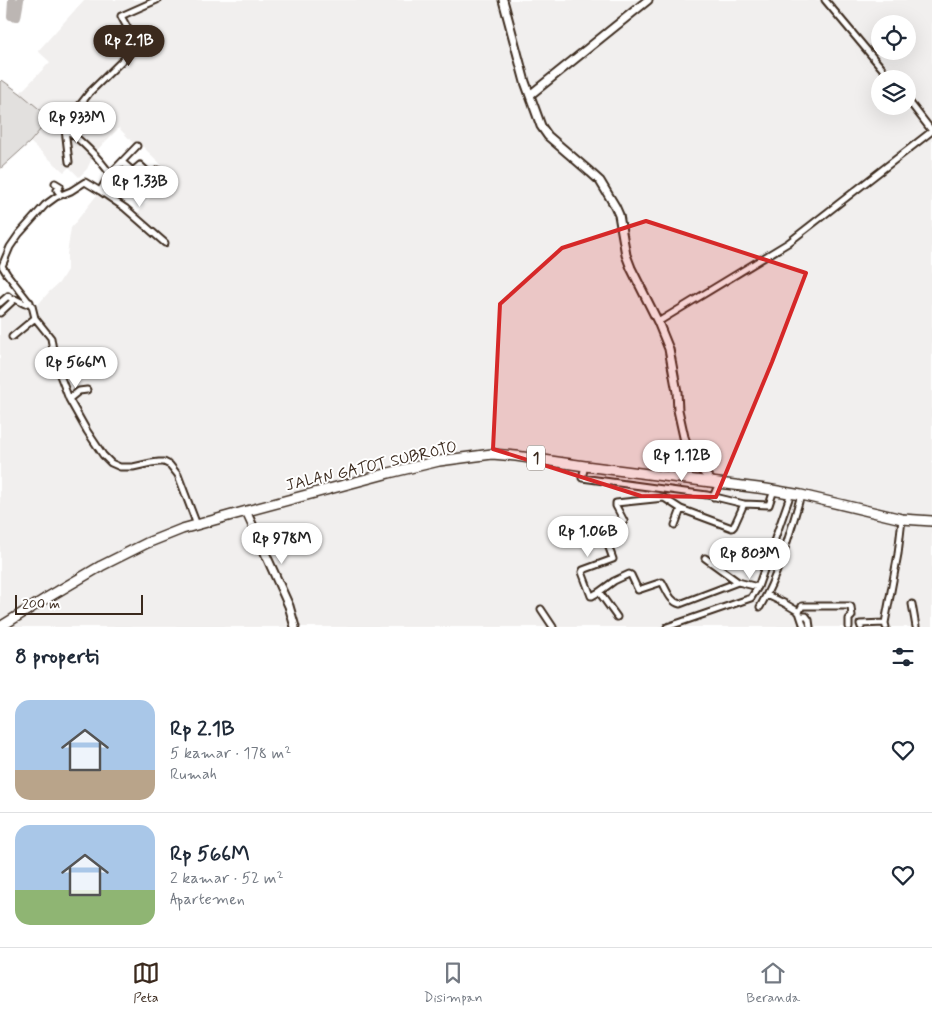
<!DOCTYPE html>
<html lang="id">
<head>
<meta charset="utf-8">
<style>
  :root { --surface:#fff; --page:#f6f6f7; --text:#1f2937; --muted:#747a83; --line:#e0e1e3; --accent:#3b2a1e }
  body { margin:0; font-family:Mynerve,sans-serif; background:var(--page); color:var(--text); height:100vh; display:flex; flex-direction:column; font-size:19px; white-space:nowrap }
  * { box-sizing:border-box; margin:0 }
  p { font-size:16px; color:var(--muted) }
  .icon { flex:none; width:28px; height:28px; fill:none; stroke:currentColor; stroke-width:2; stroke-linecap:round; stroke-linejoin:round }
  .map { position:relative; height:627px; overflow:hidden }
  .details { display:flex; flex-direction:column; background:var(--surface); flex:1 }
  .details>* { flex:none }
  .buttons { position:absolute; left:871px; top:15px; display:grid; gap:10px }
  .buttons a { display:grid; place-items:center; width:45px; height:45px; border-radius:50%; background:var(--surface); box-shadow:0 5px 20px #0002; font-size:25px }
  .scale { position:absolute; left:15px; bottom:12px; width:128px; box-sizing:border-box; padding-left:5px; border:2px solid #3b2a1e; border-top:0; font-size:14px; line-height:18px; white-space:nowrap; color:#3b2a1e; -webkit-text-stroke:4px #fff; paint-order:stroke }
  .price { position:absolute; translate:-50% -42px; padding:0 11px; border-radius:18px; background:#fff; color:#222; font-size:16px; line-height:32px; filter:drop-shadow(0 1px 2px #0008) }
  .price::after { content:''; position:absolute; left:50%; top:30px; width:15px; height:11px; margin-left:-8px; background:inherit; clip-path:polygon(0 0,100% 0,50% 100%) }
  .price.selected { background:var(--accent); color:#fff }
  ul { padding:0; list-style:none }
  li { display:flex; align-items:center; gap:15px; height:125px; padding:0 15px }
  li+li { border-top:1px solid var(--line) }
  li span { display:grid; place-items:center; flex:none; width:140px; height:100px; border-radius:15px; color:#555 }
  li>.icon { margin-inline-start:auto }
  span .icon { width:60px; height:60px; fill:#fffc; stroke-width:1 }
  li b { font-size:21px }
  h2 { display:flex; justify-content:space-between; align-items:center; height:60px; padding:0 15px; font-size:21px }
  .dock { display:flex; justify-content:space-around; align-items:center; height:70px; border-top:1px solid var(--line); background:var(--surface); font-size:14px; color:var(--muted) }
  .dock a { display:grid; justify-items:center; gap:2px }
  .dock .selected { color:var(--accent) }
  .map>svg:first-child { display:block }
</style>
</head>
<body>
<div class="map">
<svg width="932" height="627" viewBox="0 0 932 627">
  <rect width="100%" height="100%" fill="#fff"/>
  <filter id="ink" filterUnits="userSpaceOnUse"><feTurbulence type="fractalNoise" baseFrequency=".02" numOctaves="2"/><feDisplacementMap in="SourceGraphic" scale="10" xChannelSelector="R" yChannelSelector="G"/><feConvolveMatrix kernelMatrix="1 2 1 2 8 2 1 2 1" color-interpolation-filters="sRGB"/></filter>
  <g filter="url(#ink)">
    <path fill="#f1efee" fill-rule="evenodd" d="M84,0h848v627h-932v-316l12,-11 23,8 14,-16 10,-9 8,-13v-16l4,-26 29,-37 35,25 25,-30 12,-11 -33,-32 -4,2 -16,-17 -24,24 -8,17 -8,8 -10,-10 -5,5 -34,-30 20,-24 -30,-25 30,-31 -12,-11zM880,24h28v27h-28zM880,79h28v27h-28z"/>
    <path fill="#e2e0de" stroke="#8e857e" d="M2,80l18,13 30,25 -20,24 -30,27v-87z"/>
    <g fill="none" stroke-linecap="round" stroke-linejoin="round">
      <path stroke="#bcb6b3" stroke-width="8" d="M12,0l-1,16 6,1 3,-17"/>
      <defs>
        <path id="street" d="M825,0l66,79
          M908,100l24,31
          M65,129c14,9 35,30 45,45l-10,17
          M69,162l-4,-33 1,-6 24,-31 46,-45 -1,-5 -14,-26 36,-16
          M133,171l7,-6 12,11 6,-6
          M110,174l27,-28
          M154,175l9,7
          M106,181l14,14h3l9,-10 5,-4v-6l-15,-13
          M55,183l5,3 -3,4 4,5
          M165,243l-40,-35 -25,-17 -15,-9 -14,9 -15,6 -11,8 -26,29 -9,13 -8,19 5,8 25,32 3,12 16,20 4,24 14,37 18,32 16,24 8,8 9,4h13l18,-4 8,-1h5l6,3 8,10 19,50
          M0,303l8,-7 5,4
          M0,313l15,-14 10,5 5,-2
          M658,322l130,-79 144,-112
          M12,337l23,-19
          M69,399l10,-8 8,-1
          M585,466l-3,12 125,17 37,9 25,1 5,-15
          M713,497l6,-14
          M624,521l-8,-15v-3l48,-5 17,11 51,19 2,-2 10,-22
          M675,525l6,-16
          M705,558l33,24 20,5
          M599,592l-7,4h-1l-9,-24 1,-2 30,-11 -5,-14
          M767,595l17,8 15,9
          M912,604l4,23
          M760,607c20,-35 30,-75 41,-112
          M541,609l12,18
          M801,616h5l3,4 1,7
          M617,617l-18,-25 15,-11 15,-7 2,1 7,15 24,-8c5,8 8,20 18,22l58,-22
          M667,627l84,-29 7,-11 33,-94
          M804,627l-5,-15 3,-6h48l1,1 1,9 -3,3v8
          M861,627l-1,-3 25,-1
          M886,627l-1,-4 13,-69 4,-35"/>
        <path id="secondary" d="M503,0l22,82 16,44 7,10 42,36 10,9 15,25 4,9 7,40 5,13 27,54 11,27 8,43 1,18 6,27 5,14 11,17 12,14
          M530,95l118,-95
          M246,511l43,95 6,21"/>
        <path id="highway" d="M0,627l45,-28 56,-33 46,-23 35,-14 50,-14 157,-42 50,-12 53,-7 24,2 69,10 181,23 35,6 101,24 30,2"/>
      </defs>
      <use href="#street" stroke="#3b2a1e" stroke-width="9"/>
      <use href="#secondary" stroke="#3b2a1e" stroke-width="11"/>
      <use href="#highway" stroke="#3b2a1e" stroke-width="12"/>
      <use href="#street" stroke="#fff" stroke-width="5"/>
      <use href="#secondary" stroke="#fff" stroke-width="7"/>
      <use href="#highway" stroke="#fff" stroke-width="9"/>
    </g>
  </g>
  <path fill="#d62828" fill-opacity="0.2" stroke="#d62828" stroke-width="4" stroke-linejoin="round" d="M646,221l160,52 -34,89 -56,135 -75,-1 -148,-47 7,-145 62,-56z"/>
  <g text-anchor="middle" stroke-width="4" stroke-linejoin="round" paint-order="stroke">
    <rect fill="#fff" stroke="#766a62" stroke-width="1" x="527" y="445.5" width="18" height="25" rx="4"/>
    <g font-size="15" font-weight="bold" fill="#3b2a1e">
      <text x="536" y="463">1</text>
    </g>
    <g font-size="16" fill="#3b2a1e" stroke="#fff">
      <text transform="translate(371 465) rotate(-13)" y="6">JALAN GATOT SUBROTO</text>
    </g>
  </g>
</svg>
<div class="buttons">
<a><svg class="icon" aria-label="locate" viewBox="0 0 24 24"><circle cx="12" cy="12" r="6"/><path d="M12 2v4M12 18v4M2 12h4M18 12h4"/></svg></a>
<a><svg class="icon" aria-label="layers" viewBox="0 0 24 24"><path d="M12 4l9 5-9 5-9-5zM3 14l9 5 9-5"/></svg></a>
</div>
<div class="scale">200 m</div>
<b class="price selected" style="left:129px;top:67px">Rp 2.1B</b>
<b class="price" style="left:77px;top:144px">Rp 933M</b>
<b class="price" style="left:140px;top:208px">Rp 1.33B</b>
<b class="price" style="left:76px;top:389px">Rp 566M</b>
<b class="price" style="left:682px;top:482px">Rp 1.12B</b>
<b class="price" style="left:588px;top:558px">Rp 1.06B</b>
<b class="price" style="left:282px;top:565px">Rp 978M</b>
<b class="price" style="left:750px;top:580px">Rp 803M</b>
</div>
<section class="details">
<h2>8 properti<svg class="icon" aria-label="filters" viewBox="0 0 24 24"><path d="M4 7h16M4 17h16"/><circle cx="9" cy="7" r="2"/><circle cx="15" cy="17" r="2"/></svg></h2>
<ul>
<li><span style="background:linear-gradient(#a9c7e8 70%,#b9a48a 0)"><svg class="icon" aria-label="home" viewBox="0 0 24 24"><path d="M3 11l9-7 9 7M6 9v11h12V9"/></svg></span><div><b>Rp 2.1B</b><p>5 kamar · 178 m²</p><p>Rumah</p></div><svg class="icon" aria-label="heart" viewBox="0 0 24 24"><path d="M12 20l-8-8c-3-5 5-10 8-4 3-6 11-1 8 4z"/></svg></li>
<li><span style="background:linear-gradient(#a9c7e8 65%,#8fb573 0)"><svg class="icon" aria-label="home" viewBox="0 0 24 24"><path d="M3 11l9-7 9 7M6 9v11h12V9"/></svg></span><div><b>Rp 566M</b><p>2 kamar · 52 m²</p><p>Apartemen</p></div><svg class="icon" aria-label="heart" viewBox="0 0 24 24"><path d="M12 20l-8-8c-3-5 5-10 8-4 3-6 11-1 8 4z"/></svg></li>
</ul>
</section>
<nav class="dock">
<a class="selected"><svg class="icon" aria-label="map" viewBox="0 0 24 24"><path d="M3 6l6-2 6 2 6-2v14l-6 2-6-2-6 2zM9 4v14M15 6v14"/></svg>Peta</a>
<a><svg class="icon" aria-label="saved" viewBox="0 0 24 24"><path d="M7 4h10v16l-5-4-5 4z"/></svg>Disimpan</a>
<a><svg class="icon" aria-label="home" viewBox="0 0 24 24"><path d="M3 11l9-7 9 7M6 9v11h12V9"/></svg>Beranda</a>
</nav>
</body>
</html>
